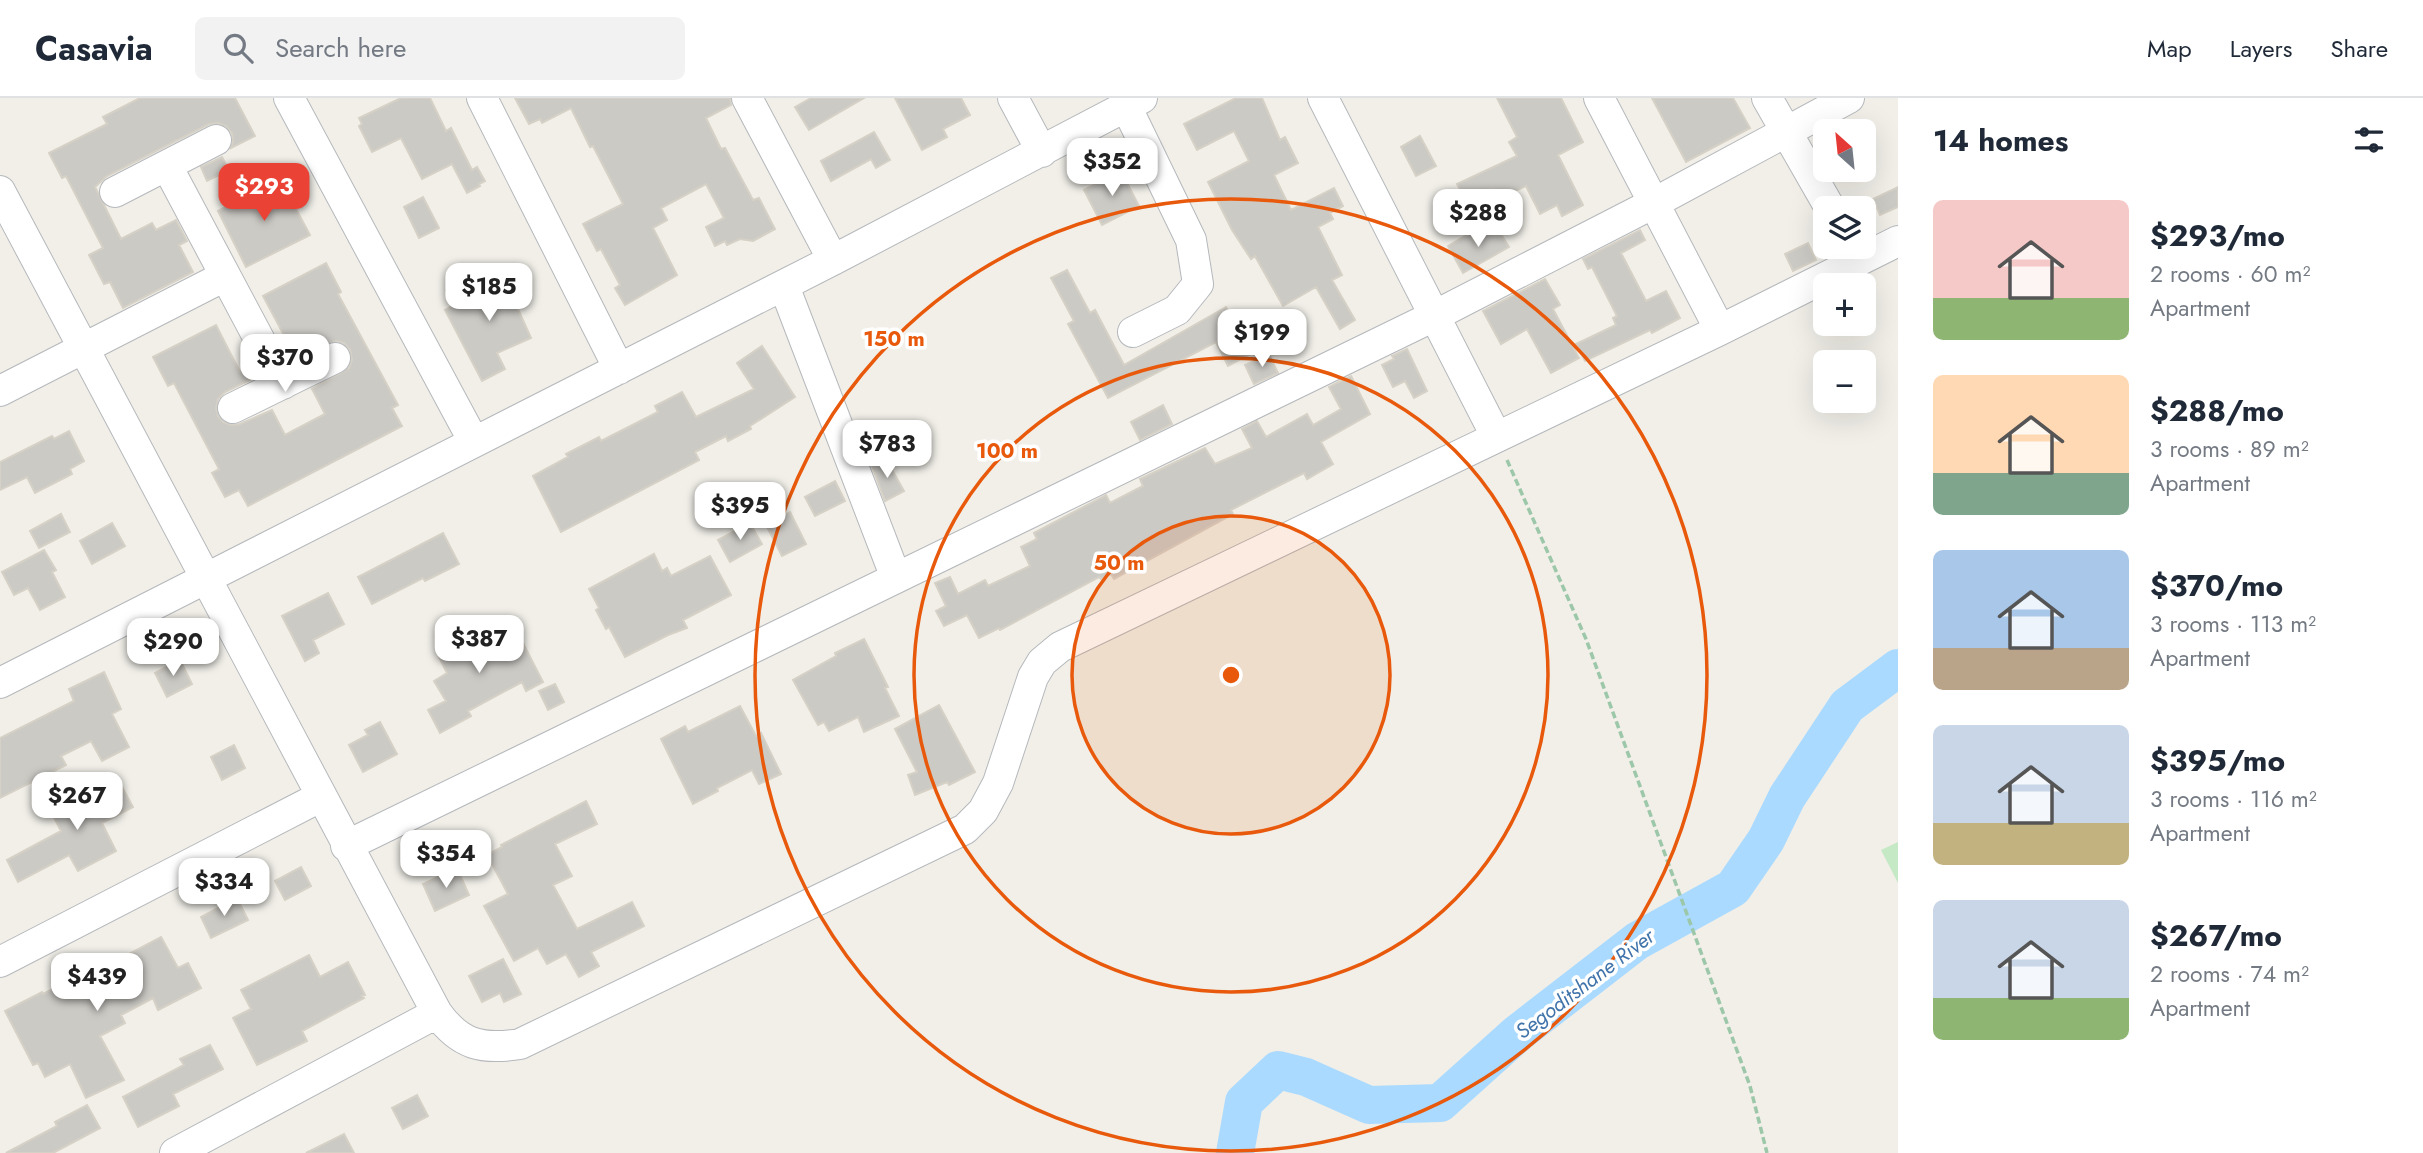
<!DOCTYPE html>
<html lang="en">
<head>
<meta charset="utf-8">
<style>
  :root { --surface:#fff; --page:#f2f2f3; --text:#1f2937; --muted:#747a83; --line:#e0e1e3; --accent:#ea4335 }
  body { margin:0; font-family:Jost,sans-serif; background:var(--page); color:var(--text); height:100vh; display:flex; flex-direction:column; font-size:26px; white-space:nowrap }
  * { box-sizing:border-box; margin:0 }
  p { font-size:23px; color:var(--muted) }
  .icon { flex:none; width:38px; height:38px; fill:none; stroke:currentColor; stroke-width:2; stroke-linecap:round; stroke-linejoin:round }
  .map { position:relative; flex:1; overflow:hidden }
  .drawer { display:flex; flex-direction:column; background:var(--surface); width:525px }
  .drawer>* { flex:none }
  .needle { width:46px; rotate:333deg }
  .fabs { position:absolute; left:1813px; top:21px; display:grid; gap:14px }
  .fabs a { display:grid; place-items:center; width:63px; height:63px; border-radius:10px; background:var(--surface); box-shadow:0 7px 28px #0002; font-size:35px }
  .price { position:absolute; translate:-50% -60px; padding:0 16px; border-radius:14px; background:#fff; color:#222; font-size:23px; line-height:46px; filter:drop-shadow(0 2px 4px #0008) }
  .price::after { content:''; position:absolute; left:50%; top:42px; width:21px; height:16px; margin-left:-10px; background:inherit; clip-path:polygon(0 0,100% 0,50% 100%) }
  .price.on { background:var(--accent); color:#fff }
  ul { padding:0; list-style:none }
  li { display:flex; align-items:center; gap:21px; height:175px; padding:0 35px }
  li span { display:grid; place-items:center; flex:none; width:196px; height:140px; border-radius:10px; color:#555 }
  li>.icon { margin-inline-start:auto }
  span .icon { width:84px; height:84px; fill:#fffc; stroke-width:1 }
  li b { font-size:30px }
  h2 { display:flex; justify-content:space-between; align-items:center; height:84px; padding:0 35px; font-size:30px }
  header { display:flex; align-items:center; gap:42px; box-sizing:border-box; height:98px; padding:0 35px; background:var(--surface); border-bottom:2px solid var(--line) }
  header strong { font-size:33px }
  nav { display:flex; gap:38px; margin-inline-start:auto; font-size:24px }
  .search { width:490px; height:63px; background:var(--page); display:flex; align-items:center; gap:18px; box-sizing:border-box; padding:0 24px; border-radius:10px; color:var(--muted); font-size:26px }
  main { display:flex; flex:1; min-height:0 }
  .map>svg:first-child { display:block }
</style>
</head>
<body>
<header>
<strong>Casavia</strong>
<div class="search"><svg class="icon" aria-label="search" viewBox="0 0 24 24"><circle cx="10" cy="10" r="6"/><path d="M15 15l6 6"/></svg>Search here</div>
<nav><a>Map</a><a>Layers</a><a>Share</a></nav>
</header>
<main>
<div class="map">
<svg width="1898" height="1055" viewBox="0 0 1898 1055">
  <rect width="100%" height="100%" fill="#f1efe8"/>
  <path fill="#c5e8c5" d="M1898,744v41l-17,-33z"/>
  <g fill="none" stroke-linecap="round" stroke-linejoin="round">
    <path stroke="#aadaff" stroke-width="38" d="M1235,1055l9,-51 34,-32 28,7 63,28 71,-2 78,-70 119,-92 96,-53 33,-48 21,-43 60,-91 51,-38"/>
  </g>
  <path fill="#cccac5" stroke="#d6d1c6" stroke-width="2" d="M140,0h95l20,38 -24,12 2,-6 -1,-9 -6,-7 -8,-3 -9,1 -102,52 -12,11 26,52 31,-16 4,7 20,-10 11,21 -8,4 14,27 -70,36 -13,-26 -6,2 -15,-29 14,-7 -37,-72 -4,2 -13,-25 58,-29 -4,-7z
    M401,0h29l16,33 5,-3 21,42 5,-3 8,14 -6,3 1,2 -13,7 -15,-29 -30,15 -21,-41 -29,14 -13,-26 3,-2 -3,-6z
    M515,0h215l1,7 -25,13 15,31 4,-1 28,52 6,-2 16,31 -22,12 -13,-2 -13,6 -2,-4 -10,5 -9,-19 18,-9 -18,-34 -45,24 6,12 -14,8 24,47 -52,30 -10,-17 5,-3 -19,-36 -4,2 -14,-27 40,-20 -30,-58 -3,1 -19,-39 -29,15 -2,-4 -11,5z
    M811,0h53l-55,32 -14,-23z
    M895,0h66l9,17 -27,14 4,8 -25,13z
    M1236,0h26l18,42 5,-3 13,26 -24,12 17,35 43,-22 9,18 -13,7 3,6 -15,8 24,48 -10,5 23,40 -15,9 -24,-42 -33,19 -28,-50 -4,3 -19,-29 -24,-48 41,-21 -15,-30 -37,19 -13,-26z
    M1497,0h64l22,44 -25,13 25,50 -21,11 -5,-11 -17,9 -14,-28 -27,13 -6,-10 -26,14 -10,-19 60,-28 -8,-14 8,-5z
    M1652,0h81l17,30 -64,34z
    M874,34l16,28 -14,8 -5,-9 -40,22 -10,-20z
    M1420,38l16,30 -20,10 -15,-29z
    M222,59l7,13 -22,11 -6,-14z
    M1121,73l18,35 -37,19 -18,-35z
    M280,81l30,56 -64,32 -28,-56z
    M1898,89v20l-18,8 -7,-16z
    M423,99l16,31 -20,10 -15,-31z
    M1496,128l13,21 -46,26 -15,-27 22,-13 4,7z
    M1640,132l5,10 -24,13 25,48 20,-10 14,27 -28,15 -2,-3 -65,31 -9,-17 40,-19 -3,-7 4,-2 -25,-49 -4,2 -5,-10z
    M1808,145l8,17 -23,11 -8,-17z
    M326,165l15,29 -3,2 60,111 -6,3 10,18 -154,80 -9,-16 -14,7 -13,-24 7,-4 -45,-86 -6,3 -15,-29 63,-32 24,47 5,-2 5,10 -25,12 -7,7 -2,9 2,8 5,6 8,3 9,-1 32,-14 13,25 40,-21 -13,-25 37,-21 3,-8 -2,-10 -6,-7 -8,-2 -40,17 -33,-62z
    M1067,172l23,43 5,-3 29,55 102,-58 26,46 -24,13 -12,-24 -108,56 -40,-74 6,-3 -23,-43z
    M519,175l9,18 -15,7 18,40 -34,15 8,16 -23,12 -37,-71 9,-5 -8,-15 15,-7 7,15z
    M1545,181l15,26 -7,4 26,49 -28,15 -24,-44 -26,15 -18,-33z
    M762,248l33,51 -45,29 1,3 -23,12 -2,-5 -31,16 4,8 -138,72 -28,-56 35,-19 -2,-3 33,-17 2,4 57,-29 -3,-6 27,-14 14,25 58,-28 -17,-26z
    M1407,251l20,42 -13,7 -9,-17 -12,6 -11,-22 12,-6 -2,-3z
    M1269,256l9,19 -24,11 -9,-19z
    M1351,278l19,38 -49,28 12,22 -26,15 -3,-6 -73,37 2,4 -119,65 -3,-5 -10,5 -2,-2 -99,53 -1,-2 -20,10 -12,-23 -23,11 -8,-15 10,-5 -11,-23 15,-6 8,17 27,-14 3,6 42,-20 -9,-19 16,-8 -3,-6 72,-38 4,8 33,-17 -3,-7 65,-31 10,16 37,-16 -10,-19 15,-8 9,16 41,-23 6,11 28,-16 -12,-22z
    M1163,307l9,19 -32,16 -9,-18z
    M69,333l15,30 -14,8 2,5 -37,19 -8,-16 -27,13v-28l52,-26 2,3z
    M886,361l18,32 -19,10 -13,-35z
    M835,383l10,20 -30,15 -10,-19z
    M790,414l16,32 -24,12 -16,-31z
    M61,416l9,18 -31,16 -9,-17z
    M112,425l13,23 -33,18 -12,-23z
    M750,425l12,21 -32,18 -12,-22z
    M443,435l16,31 -34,17 -2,-3 -51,26 -14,-27z
    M44,452l12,20 -4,2 13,25 -25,13 -12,-22 -14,7 -12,-23z
    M654,456l8,17 5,-3 4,8 39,-20 21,39 -48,25 4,8 -19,7 -43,22 -16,-30 -3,2 -10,-19 3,-2 -10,-19z
    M328,495l16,31 -31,16 6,13 -14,8 -23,-45z
    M486,524l15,30 21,-11 21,41 -17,9 -4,-9 -54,29 3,5 -31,17 -12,-23 18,-9 -12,-20 13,-8 -8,-16 18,-9 -5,-9z
    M864,541l24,48 -3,1 14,28 -35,16 -6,-15 -29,14 -5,-9 -6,3 -25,-45 43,-24 -1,-3z
    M180,562l12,24 -25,13 -12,-24z
    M104,574l17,37 -9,5 17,33 -27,14 -11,-20 -30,15 5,9 -66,33v-60l74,-37 -5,-12z
    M555,586l9,18 -16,8 -9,-19z
    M939,607l36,67 -26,13 -2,-3 -32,13 -7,-20 9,-3 -22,-43z
    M740,608l16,30 5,-3 20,41 -22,10 -7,-14 -35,18 1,3 -25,13 -32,-65 24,-13 3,6z
    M380,624l17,32 -34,18 -14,-27 19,-10 -3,-5z
    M234,647l11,23 -23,12 -11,-23z
    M117,680l16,29 -31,16 14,28 -38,20 -9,-16 -51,27 -11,-22 54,-29 -10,-19z
    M586,703l11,23 -42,20 17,32 -19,9 24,44 55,-27 12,24 -53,26 8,14 -20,11 -13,-23 -19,10 -9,-16 -24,13 -30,-55 24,-12 -21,-39 15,-8 -1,-2z
    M301,769l10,19 -26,14 -10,-19z
    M457,770l12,27 -34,16 -12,-27z
    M237,800l11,22 -37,18 -10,-21z
    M161,839l17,31 10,-5 13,25 -43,22 -5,-12 -32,17 4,8 -25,13 24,44 -38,18 -16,-34 -25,13 -7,-14 -5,2 -28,-54 37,-19 1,2 67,-35 2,4z
    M309,857l11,22 28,-15 17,33 -3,1 2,2 -62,33 5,10 -50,24 -24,-47 18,-9 -10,-19z
    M503,861l18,35 -17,8 -4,-9 -18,9 -13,-26z
    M210,947l13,24 -50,25 6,12 -41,21 -15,-30 61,-32 -4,-6z
    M417,997l11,21 -25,13 -11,-21z
    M87,1007l13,23 -47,25h-47l51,-27 -2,-4z
    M344,1036l10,19h-48z"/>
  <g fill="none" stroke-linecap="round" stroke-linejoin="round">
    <defs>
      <path id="minor" d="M289,0l185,344
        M482,0l137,271
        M747,0l86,162
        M1013,0l29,54
        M1323,0l173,338
        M1599,0l121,232
        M1767,0l63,110
        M1126,8l65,134 7,44 -21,26 -44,22
        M167,68l116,218
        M0,93l437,822c23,32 45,37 83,31l445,-215 18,-18 15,-28 35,-106 9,-15 18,-15 660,-317 178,-89
        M115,94l101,-52
        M784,188l112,292
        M0,293l225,-115
        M233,310l102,-50
        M0,585l833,-423 309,-162
        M346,748l1088,-530 220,-113 195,-105
        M0,864l320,-165
        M175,1055l262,-140"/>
    </defs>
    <use href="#minor" stroke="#b5b8bc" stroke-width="32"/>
    <path stroke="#9cc7a9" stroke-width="3.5" stroke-dasharray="7 3.5" stroke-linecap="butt" d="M1507,362l79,179 164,447 17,67"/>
    <use href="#minor" stroke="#fff" stroke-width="30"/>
  </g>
  <circle cx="1231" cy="577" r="159" fill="#e8590c" fill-opacity=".12"/>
  <g fill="none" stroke="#e8590c" stroke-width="3.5">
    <circle cx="1231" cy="577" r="159"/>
    <circle cx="1231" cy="577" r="317"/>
    <circle cx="1231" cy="577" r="476"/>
  </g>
  <g text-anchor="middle" stroke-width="7" stroke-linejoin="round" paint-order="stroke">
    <g font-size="21" font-style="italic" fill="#4174aa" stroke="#fff">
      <text transform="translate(1585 886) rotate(-37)" y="7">Segoditshane River</text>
    </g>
  </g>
  <circle cx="1231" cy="577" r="10" fill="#e8590c" stroke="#fff" stroke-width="3.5"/>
  <g font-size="21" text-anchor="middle" font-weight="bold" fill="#e8590c" stroke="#fff" stroke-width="7" stroke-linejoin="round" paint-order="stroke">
    <text x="894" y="248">150 m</text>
    <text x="1007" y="360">100 m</text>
    <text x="1119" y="472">50 m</text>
  </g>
</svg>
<div class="fabs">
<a><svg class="needle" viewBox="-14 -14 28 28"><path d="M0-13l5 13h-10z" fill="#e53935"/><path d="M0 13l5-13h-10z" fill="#747a83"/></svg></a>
<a><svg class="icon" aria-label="layers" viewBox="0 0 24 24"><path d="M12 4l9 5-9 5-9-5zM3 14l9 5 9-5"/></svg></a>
<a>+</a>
<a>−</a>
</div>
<b class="price" style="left:1112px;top:100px">$352</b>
<b class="price on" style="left:264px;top:125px">$293</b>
<b class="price" style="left:1478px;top:151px">$288</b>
<b class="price" style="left:489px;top:225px">$185</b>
<b class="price" style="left:1262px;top:271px">$199</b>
<b class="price" style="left:285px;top:296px">$370</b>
<b class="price" style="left:887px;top:382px">$783</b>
<b class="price" style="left:740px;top:444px">$395</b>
<b class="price" style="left:479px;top:577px">$387</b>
<b class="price" style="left:173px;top:580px">$290</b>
<b class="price" style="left:77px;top:734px">$267</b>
<b class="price" style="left:446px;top:792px">$354</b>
<b class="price" style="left:224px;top:820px">$334</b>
<b class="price" style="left:97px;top:915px">$439</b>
</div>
<section class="drawer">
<h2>14 homes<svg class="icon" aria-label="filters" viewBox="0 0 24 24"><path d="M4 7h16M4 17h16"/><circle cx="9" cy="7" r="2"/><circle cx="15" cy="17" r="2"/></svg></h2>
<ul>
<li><span style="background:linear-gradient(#f6c9c9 70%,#8fb573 0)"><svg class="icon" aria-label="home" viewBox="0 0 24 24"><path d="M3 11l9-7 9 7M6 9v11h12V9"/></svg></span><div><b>$293/mo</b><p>2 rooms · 60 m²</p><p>Apartment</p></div></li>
<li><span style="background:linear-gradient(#ffd9b3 70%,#7fa58c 0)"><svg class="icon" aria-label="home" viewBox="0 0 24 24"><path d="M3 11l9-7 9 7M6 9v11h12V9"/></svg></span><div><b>$288/mo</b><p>3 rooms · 89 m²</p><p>Apartment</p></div></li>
<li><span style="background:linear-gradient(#a9c7e8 70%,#b9a48a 0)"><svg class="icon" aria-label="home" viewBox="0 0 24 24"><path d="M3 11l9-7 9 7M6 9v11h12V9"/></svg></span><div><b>$370/mo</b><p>3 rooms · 113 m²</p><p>Apartment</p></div></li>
<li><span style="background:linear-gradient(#c9d6e8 70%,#c2b280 0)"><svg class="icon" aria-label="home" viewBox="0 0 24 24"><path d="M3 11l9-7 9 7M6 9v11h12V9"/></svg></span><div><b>$395/mo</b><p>3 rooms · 116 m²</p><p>Apartment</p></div></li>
<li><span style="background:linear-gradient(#c9d6e8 70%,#8fb573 0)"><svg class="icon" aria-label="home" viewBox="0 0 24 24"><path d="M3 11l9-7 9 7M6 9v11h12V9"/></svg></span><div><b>$267/mo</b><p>2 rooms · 74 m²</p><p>Apartment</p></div></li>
</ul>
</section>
</main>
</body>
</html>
